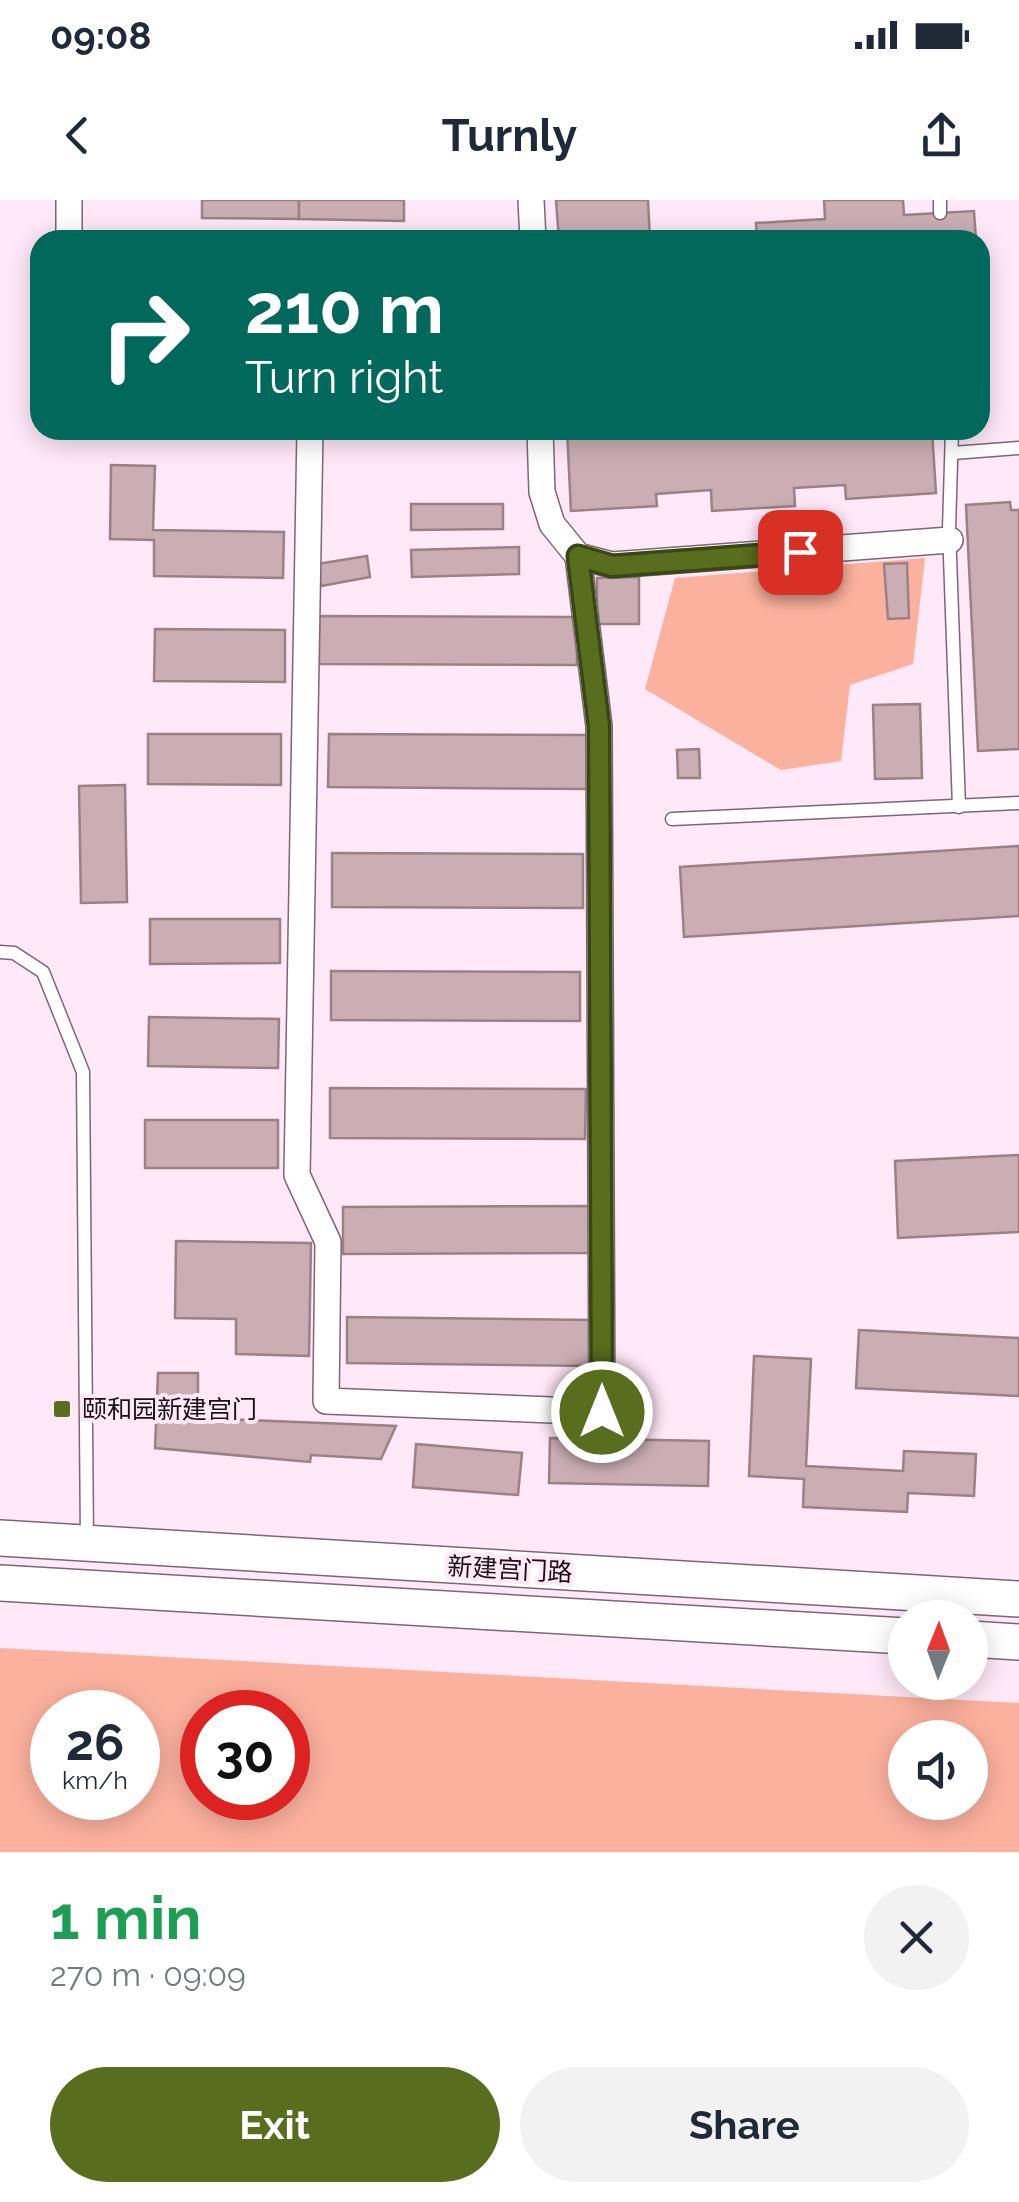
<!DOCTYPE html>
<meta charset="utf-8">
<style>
:root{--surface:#fff;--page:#f2f2f3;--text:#1f2937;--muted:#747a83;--accent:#586d1d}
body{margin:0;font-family:Raleway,"Noto Sans SC",sans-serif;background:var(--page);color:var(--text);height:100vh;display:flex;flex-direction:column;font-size:38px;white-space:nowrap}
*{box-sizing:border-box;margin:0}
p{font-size:32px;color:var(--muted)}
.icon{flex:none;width:55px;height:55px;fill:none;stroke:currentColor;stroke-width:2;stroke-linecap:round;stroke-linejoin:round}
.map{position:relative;height:1652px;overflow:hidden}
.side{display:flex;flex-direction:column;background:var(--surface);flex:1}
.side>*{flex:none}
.banner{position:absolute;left:30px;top:30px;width:960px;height:210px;border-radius:30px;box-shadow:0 5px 25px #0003;background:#00695c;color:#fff;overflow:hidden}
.needle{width:65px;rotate:1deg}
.tools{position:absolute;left:888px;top:1400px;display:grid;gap:20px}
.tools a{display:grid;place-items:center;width:100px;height:100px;border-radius:50%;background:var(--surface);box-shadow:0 5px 25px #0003;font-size:50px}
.speed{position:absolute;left:30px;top:1490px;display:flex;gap:20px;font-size:50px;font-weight:700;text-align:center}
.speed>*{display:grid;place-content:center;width:130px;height:130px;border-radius:50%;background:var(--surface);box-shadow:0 5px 25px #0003;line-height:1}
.speed small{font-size:25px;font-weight:400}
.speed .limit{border:15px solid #d22;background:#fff;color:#111}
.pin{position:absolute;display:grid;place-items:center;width:85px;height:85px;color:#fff;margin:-42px;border-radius:20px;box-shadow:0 5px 15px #0006}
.me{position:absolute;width:110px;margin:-55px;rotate:0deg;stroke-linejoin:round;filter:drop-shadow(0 0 8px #0008)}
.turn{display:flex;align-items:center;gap:35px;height:210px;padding:0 50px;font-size:45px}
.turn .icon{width:130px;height:130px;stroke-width:2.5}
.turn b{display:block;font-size:70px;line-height:85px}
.round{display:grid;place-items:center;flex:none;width:105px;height:105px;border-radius:52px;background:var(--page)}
.headline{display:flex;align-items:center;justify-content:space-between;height:170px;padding:0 50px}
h1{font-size:60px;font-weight:700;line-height:75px;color:#1e9e55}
.button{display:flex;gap:20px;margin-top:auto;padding:20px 50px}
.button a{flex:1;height:115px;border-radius:60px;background:var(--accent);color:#fff;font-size:40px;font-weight:700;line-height:115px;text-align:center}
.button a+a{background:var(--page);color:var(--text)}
.status{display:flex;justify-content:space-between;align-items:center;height:70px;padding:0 50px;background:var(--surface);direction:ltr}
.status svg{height:28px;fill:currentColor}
header{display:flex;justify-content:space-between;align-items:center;height:130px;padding:0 50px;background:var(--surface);font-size:45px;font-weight:700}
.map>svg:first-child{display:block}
.green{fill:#fcb19e;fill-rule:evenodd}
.building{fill:#caaeb3;stroke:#9b8186;stroke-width:2.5}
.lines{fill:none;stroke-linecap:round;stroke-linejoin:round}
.lane-casing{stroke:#7b6776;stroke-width:15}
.street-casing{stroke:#7b6776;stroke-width:28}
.secondary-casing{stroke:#7b6776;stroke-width:38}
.lane{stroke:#fff;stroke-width:12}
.street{stroke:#fff;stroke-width:25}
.secondary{stroke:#fff;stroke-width:35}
.route-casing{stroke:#394713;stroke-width:25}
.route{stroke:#586d1d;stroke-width:18}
.poi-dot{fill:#586d1d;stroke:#ffe8f8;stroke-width:4}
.labels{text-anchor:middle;stroke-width:8;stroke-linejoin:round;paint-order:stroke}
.poi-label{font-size:25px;fill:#181116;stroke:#ffe8f8;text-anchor:start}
.street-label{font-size:25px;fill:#181116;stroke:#ffe8f8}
</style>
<div class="status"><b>09:08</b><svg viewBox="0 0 49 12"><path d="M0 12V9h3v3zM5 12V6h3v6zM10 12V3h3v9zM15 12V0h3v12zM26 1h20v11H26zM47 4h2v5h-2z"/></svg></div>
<header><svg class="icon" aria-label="back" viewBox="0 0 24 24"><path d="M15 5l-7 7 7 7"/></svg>Turnly<svg class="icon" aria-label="share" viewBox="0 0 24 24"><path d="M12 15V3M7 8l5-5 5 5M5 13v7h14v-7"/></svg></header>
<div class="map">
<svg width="1019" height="1652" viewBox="0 0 1019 1652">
<rect width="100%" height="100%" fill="#ffe8f8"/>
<g class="green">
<polygon points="925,358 913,464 850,485 841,561 781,570 645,489 675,378"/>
<path d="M0,1448L1019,1503V1652H0ZM138,1512V1598H52V1512ZM202,1512H288V1598H202ZM905,1538H970V1602H905Z"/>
</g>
<g class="building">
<polygon points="202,0 299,0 299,19 202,18"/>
<polygon points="299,0 404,0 404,21 299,19"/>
<polygon points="556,0 648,0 650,40 559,40"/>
<polygon points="824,0 903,0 904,15 974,11 976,40 757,40 756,23 825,19"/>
<polygon points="82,230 279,230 279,234"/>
<polygon points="567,230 932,230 936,293 846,299 845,285 794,288 795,306 712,311 711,290 656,294 657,306 571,311"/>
<polygon points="111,265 155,266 153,330 284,332 283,378 154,376 154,340 110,339"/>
<polygon points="1010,302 1011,310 1019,310 1019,549 978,551 966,305"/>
<polygon points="411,304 503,304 503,329 411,330"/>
<polygon points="519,347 519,374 412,377 411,350"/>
<polygon points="367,356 370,377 321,386 317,364"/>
<polygon points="907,363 909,418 888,419 884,364"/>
<polygon points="639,377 639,424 597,424 597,378"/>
<polygon points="319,416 577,417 577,465 319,464"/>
<polygon points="155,429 285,430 285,482 154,481"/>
<polygon points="920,504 922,578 875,579 873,505"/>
<polygon points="148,534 281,534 281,585 148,584"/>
<polygon points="329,534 589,535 589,589 328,587"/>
<polygon points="699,549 700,578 678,578 677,550"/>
<polygon points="125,585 127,702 81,703 79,586"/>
<polygon points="1019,646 1019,716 684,737 680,667"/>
<polygon points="332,653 583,654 583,708 332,707"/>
<polygon points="150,719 280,719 280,763 150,764"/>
<polygon points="331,771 580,772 580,821 331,820"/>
<polygon points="149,817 279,819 278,868 148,866"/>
<polygon points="330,888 586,889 585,939 330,938"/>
<rect x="145" y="920" width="133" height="48"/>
<polygon points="1019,955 1019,1032 898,1038 895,961"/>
<polygon points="591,1006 591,1053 343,1054 343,1007"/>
<polygon points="176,1041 311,1043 309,1156 236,1154 236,1119 175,1118"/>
<polygon points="347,1117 593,1120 592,1166 347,1163"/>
<polygon points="859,1130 1019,1138 1019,1196 856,1188"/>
<polygon points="754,1156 811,1159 806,1266 903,1271 904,1251 976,1254 974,1296 908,1293 907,1312 803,1307 804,1279 749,1276"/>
<polygon points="158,1173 198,1173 198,1195 226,1219 396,1226 381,1259 311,1255 310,1262 155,1248"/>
<polygon points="550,1238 709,1241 708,1286 549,1283"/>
<polygon points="416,1244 522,1253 518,1295 413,1287"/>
</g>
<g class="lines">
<defs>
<g id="lane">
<polyline points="940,0 940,13"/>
<polyline points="952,230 949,329 959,607"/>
<polyline points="953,253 1019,248"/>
<polyline points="672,619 1019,603"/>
<polyline points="0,752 14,753 43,772 83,872 87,1343"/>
</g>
<g id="street">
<polyline points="69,0 69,40"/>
<polyline points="531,0 533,40"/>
<polyline points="310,230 297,975 328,1042 326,1201 602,1212 599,526 578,356"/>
<polyline points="540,230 542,292 552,324 578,356 612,365 950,340"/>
</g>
<g id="secondary">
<polyline points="0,1338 1019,1399"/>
<polyline points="0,1383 905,1436"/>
<polyline points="970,1439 1019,1442"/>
</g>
</defs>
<use href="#lane" class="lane-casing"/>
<use href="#street" class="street-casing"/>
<use href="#secondary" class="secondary-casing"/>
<use href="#lane" class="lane"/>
<use href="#street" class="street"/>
<use href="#secondary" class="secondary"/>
</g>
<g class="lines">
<defs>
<polyline id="route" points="602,1212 599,526 578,356 612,366 800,352"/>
</defs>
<use href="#route" class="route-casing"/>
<use href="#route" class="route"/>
</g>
<rect class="poi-dot" x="52" y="1199" width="20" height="20" rx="5"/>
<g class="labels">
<g class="poi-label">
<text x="82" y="1218">颐和园新建宫门</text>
</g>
<g class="street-label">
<text transform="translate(510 1369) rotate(3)" y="9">新建宫门路</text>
</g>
</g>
</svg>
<div class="tools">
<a><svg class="needle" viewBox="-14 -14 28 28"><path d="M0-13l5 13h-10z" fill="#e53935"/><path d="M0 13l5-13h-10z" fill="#747a83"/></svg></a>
<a><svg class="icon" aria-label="sound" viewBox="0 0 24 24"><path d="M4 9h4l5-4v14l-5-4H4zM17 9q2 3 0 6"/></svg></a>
</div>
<div class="speed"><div>26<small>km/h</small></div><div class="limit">30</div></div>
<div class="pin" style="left:800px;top:352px;background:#d93025"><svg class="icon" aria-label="arrive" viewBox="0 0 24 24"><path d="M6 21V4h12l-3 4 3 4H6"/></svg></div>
<svg class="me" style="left:602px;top:1212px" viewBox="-20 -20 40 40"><circle r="17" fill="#586d1d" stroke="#fff" stroke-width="3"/><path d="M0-11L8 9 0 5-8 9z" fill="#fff"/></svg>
<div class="banner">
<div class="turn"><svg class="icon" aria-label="right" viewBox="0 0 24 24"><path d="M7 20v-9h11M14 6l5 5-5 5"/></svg><div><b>210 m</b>Turn right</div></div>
</div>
</div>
<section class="side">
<div class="headline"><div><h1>1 min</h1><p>270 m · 09:09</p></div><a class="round"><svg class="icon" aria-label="close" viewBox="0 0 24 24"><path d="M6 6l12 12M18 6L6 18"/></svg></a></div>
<div class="button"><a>Exit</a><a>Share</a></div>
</section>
